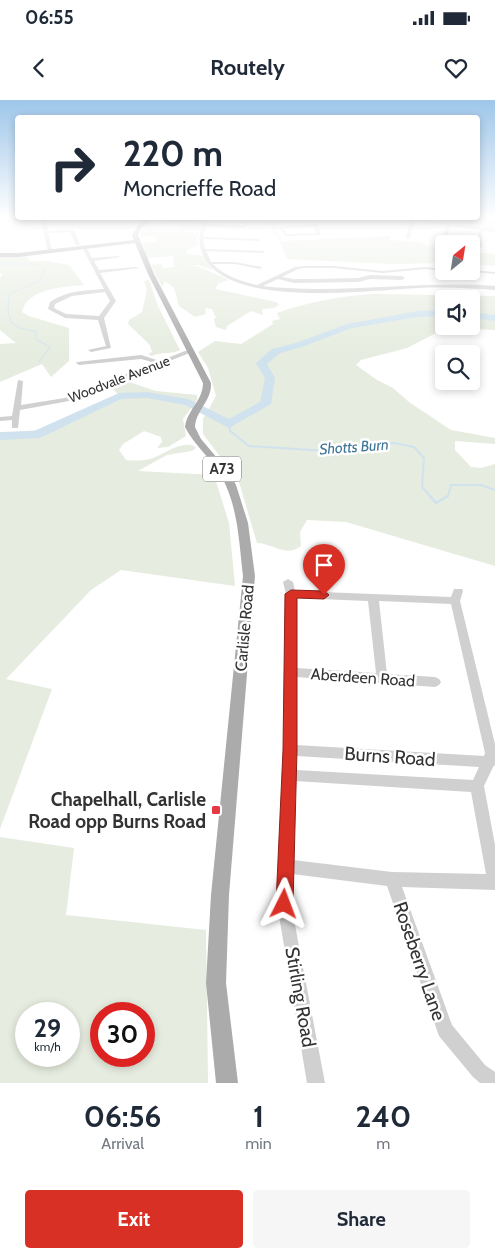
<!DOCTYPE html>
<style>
:root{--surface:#fff;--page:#f6f6f7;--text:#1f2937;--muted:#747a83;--accent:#d93025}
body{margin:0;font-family:Cabin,sans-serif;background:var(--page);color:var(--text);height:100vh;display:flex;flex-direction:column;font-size:19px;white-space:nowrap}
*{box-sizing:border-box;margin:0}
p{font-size:16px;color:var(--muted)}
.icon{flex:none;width:28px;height:28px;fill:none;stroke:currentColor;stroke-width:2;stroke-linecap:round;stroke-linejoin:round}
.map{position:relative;height:983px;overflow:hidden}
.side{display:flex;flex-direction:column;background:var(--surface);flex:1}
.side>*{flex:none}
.hud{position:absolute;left:15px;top:15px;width:465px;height:105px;border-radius:5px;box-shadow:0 2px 8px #0003;background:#fff;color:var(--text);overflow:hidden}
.needle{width:32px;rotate:30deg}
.tools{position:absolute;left:435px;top:135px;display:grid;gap:10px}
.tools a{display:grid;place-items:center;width:45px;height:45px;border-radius:5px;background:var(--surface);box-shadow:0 2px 8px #0003;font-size:25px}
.speed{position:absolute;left:15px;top:902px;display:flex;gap:10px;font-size:25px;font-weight:700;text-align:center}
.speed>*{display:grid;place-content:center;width:65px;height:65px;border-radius:50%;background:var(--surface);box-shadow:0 2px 8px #0003;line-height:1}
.speed small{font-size:12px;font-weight:400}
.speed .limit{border:8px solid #d22;background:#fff;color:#111}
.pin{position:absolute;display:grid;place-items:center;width:42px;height:42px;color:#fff;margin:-51px -21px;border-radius:50% 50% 50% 0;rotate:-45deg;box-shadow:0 0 5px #0007}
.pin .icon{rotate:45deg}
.me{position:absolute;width:55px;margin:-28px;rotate:3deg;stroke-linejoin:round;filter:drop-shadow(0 0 4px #0008)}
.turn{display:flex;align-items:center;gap:18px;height:105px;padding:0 25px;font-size:22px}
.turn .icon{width:65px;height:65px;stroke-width:2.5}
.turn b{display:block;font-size:35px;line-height:42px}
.eta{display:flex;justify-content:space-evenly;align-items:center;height:85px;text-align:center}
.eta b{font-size:30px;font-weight:700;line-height:35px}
.action{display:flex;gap:10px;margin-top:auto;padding:10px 25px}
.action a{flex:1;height:58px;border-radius:5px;background:var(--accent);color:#fff;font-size:20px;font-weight:700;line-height:58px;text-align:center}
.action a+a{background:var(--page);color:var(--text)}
.status{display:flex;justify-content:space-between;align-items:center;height:35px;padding:0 25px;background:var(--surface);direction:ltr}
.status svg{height:14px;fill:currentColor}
header{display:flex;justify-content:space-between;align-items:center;height:65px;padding:0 25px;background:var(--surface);font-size:22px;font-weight:700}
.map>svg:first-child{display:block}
.green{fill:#e6ecdf;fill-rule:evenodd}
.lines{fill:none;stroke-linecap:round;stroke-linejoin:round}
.stream-far2{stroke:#cfe2ee;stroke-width:1}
.stream-far1{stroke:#cfe2ee;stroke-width:2}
.stream{stroke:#cfe2ee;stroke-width:2.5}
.river{fill:#cfe2ee;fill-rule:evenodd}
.minor{fill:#d0d0d0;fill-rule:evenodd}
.major{fill:#ababab;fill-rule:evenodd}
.route{fill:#d93025;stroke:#8d1f18}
.poi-dot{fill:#e63946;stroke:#fff;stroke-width:2}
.labels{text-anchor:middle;stroke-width:5;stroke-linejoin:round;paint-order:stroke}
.far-street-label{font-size:14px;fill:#333;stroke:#fff}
.far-water-label{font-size:15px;font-style:italic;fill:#3f7597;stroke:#fff}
.shield{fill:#fff;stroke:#707070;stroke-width:1}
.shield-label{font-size:15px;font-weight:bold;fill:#333}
.street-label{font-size:16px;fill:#333;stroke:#fff}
.near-street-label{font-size:19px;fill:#333;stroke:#fff}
.near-poi-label{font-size:19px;font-weight:bold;fill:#333;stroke:#fff;text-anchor:end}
</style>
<div class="status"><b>06:55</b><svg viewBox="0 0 49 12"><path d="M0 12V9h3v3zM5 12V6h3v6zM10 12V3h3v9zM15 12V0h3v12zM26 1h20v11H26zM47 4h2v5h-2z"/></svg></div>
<header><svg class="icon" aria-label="back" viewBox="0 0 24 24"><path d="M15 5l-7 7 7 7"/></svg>Routely<svg class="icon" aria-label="heart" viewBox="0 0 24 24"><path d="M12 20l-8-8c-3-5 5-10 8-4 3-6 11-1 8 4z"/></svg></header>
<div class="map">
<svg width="495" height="983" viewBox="0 0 495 983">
<rect width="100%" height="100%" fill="#fff"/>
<g class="green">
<polygon points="264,118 271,118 282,141 391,136 390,140 421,142 427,146 444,147 444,163 392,164 287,159 277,136 273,136 275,133 271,132 272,126 269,119"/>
<polygon points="373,118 458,118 495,123 495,130 420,119"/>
<polygon points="181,121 199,123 201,126 197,138 198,145 185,151 188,154 203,156 213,170 198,165 189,166 200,167 229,180 219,183 215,189 276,202 279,205 274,208 262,209 263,215 251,211 227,226 226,230 216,227 214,219 216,218 212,209 205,208 206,214 195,217 179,206 174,188 165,181 162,187 151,165 161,164 163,168 174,167 173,156 147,158 142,143 156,142 155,136 140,136 142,129 182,129"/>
<polygon points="471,152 495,154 495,166 471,164"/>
<path d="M27,156L29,161H48L69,165L84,185C65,186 26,189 22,212L29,216L69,228V261L51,277L42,264L0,282V244L16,243L0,230V178L3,174L0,173V157Z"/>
<path d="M149,180L158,206L180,250C171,255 161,251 152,256L148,254L152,252L150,245L128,224L129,220L142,212L147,190L144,181Z"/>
<path d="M374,194L495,196V230L456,228L438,232L407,248L361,260L356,265L377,280L393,288L409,302L451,330L495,338V344L455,341V350L471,367L481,368L495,364V466L346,422L307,420L300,432L301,446C286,458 272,443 257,443L239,382L203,334V319L216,296L208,268L198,252L215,241L241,244L273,224L272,221L280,219L277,213C308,202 340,196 374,194ZM444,199H471V226H444Z"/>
<path d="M123,280L156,291L197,295V300L183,319L186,336L168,347L157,348L162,342L161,337L144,331L123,344L119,350L126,360C135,361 144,361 153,358C166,353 181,341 194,346L196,348L192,351L167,355L138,371L214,375L229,423L235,486L121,470L91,490L6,579L52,589L0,729V333L39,330L118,294L109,286Z"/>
<path d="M0,737L74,748L66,815L206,830L208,983H0ZM26,914H69V956H26ZM101,914H144V956H101Z"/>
</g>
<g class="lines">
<polyline class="stream-far2" points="0,164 38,164 44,169 41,180 9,194 8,211 11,222 20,228 37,232 35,239 50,247 39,262"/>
<g class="stream-far1">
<polyline points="229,324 230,331 249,346 327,351 395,343 414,347 424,358 422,387 431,397"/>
<polyline points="446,397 448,396 451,385 481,385 495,390"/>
</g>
<polyline class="stream" points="430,396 436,403 448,396"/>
<g class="river">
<polygon points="444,210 444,216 418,217 352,228 302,247 280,253 267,264 275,278 271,304 229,328 185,305 147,298 121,299 40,338 0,340 0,332 34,331 119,293 147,292 188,299 229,319 260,302 265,278 256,263 272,249 296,243 347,224 418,211"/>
<polygon points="471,212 495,215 495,221 471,218"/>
</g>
<g class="minor">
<polygon points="45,118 48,131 74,130 80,145 76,145 70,132 48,133 52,151 48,152 41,119 0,122 0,120"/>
<polygon points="405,118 412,118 484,128 495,130 495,132 485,131 482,133 482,147 480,148 478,147 478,133 480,130 450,126 447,141 445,142 443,141 446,125 415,120 410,138 408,139 406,138 410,120"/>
<polygon points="477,118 495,121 495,123 476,120"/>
<path d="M201,119L205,124L243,126L246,122H248L244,128L206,126L203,137L258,139L260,141L203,139L205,149L265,151L263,153L206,151L211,162H235L262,167L260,169L235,164H213C225,177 242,181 257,185L295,167L305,166H333L383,171L425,167L444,169L445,171L425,169L383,173L333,168H305L298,169L282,177L294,179H316L358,178L370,175L402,176L405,178L402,180L370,179L358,182L294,183L278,179L263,186C340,195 418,180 495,186V190C470,188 444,187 419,188C369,190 231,209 204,157C198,145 198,137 202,125L199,120Z"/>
<path d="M316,124L318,125L321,135L286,136L278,127ZM314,126L316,133L287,134L283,128Z"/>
<path d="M82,147H86L92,158L118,156L120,157L94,161L99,170L137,167L139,168L100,173L116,201L104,218L111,248L91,252L88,250L106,246L98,220L65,218L48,209L50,202C66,191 85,190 104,189ZM105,192L110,201L99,216L66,214L54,208L55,204L72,196Z"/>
<polygon points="471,170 495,172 495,174 463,171 471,171"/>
<polygon points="190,249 192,250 192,252 69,301 20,310 18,328 12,328 12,320 0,321 0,317 12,316 18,280 23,281 21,305 65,298 155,263 141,259 79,265 76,263 77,262 141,255 160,261"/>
<path d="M288,479L293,482L295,491L451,497L454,489H462L463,491L460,501L495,644V665L493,667L484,686L495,745V790L402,787L452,925L485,965L495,972V983H480L473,977L439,936L387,786L292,774L291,804L325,983H307L277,804L284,650L286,494L283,482ZM296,498L368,501L376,573L296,568ZM379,501L451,504L485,653L484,656L296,645V577L435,587L439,585L441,582L439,579L435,577L387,574ZM296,656L479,667L473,680L296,670ZM295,681L471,692L486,774L392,772L293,760Z"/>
</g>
<path class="major" d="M147,118H224L192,122L152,121L142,127L138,135L154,174L211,283C212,301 196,310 195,327L201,339L229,372L236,385L248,423L255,476L229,795L226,883L238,983H216L206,883L211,795L243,476C239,442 238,404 220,374C210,357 194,345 185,327C187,310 203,301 203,283L148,174L135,143L18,157H0V153H18L134,140L132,135L138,125Z"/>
</g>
<linearGradient id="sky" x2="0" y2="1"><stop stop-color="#9ec6ea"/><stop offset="0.46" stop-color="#fff"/><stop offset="1" stop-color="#fff" stop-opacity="0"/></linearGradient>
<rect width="495" height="255" fill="url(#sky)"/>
<polygon class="route" points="291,490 324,491 329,495 324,499 297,498 297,650 293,804 290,810 284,813 278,810 276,804 283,650 285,494"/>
<rect class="poi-dot" x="211" y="705" width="10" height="10" rx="2.5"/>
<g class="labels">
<g class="far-street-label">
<text transform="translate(119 279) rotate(-21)" y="5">Woodvale Avenue</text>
</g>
<g class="far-water-label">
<text transform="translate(354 347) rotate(-4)" y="5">Shotts Burn</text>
</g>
<rect class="shield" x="203" y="356.5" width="38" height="25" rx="4"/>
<g class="shield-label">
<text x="222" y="374">A73</text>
</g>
<g class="street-label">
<text transform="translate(244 528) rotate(-85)" y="6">Carlisle Road</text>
<text transform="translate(363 577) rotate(4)" y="6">Aberdeen Road</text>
</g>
<g class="near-street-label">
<text transform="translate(390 656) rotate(4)" y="7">Burns Road</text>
<text transform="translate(420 861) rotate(71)" y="7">Roseberry Lane</text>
<text transform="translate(301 897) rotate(80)" y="7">Stirling Road</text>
</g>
<g class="near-poi-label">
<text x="206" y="706">Chapelhall, Carlisle<tspan x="206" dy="22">Road opp Burns Road</tspan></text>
</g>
</g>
</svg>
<div class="tools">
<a><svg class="needle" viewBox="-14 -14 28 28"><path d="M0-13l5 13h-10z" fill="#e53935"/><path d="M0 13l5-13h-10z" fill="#747a83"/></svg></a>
<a><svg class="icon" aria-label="sound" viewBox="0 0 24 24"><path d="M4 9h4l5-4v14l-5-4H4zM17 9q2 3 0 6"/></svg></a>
<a><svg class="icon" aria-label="search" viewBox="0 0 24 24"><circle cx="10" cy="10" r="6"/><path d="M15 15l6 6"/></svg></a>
</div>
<div class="speed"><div>29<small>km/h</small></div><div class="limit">30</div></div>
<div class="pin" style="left:324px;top:495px;background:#d93025"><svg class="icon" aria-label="arrive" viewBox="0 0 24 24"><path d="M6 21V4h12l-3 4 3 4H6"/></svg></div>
<svg class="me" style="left:284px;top:804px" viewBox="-20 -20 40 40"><path d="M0-17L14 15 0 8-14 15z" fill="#d93025" stroke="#fff" stroke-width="4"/></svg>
<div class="hud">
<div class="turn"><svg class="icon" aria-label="right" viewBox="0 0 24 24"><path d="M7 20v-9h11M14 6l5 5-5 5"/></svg><div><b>220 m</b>Moncrieffe Road</div></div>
</div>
</div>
<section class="side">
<div class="eta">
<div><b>06:56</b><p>Arrival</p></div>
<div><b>1</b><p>min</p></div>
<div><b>240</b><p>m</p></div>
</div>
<div class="action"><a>Exit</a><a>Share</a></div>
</section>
